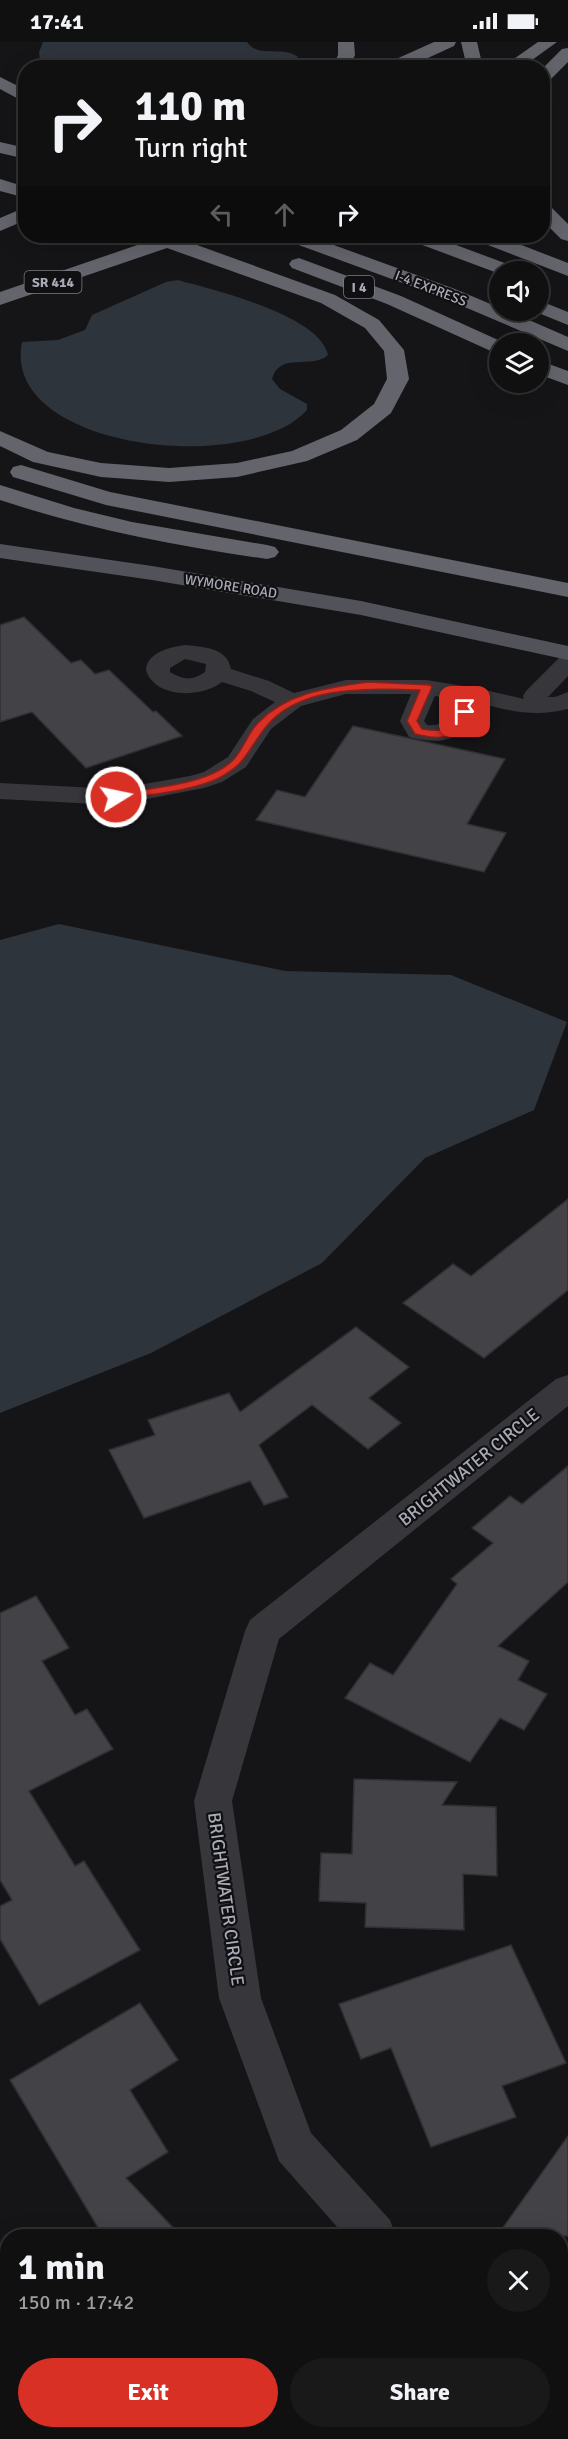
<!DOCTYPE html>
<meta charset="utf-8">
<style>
:root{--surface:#101011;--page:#19191a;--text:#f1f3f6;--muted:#9c9d9f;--line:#303031;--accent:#d93025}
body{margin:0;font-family:Signika,sans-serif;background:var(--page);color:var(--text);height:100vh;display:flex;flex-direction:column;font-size:22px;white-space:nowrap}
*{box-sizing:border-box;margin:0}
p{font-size:20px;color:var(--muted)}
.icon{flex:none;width:33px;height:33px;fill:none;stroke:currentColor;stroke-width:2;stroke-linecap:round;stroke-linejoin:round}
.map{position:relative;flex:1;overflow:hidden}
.side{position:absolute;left:0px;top:2187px;width:568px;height:210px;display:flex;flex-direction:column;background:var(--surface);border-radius:24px 24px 0 0;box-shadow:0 6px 24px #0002,0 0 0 2px var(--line)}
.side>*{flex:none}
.guide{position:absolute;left:18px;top:18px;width:532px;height:183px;border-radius:24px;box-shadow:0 6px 24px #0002,0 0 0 2px var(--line);background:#101011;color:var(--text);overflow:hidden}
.controls{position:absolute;left:489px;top:219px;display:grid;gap:12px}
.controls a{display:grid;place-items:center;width:60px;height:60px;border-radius:50%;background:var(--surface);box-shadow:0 6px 24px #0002,0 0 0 2px var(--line);font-size:30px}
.pin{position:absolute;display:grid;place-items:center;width:51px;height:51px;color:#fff;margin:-26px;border-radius:12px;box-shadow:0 3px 9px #0006}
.me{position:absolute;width:66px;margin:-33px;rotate:80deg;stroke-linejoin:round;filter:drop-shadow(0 0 4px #0008)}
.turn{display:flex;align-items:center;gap:21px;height:126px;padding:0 18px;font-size:27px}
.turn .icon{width:78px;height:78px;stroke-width:2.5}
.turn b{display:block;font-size:42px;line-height:51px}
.lanes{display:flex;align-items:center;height:57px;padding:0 18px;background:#0003;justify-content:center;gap:30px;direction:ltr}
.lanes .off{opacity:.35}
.round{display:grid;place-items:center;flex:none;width:63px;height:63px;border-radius:32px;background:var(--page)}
.overview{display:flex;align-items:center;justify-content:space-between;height:102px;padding:0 18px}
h1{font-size:36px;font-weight:700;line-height:45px}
.primary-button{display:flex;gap:12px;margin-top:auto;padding:12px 18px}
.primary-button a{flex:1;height:69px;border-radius:36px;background:var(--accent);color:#fff;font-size:24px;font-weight:700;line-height:69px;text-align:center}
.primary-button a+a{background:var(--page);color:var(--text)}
.status{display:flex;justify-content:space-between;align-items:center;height:42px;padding:0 30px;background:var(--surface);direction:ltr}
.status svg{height:16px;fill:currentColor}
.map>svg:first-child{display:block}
.water{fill:#2e343c}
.building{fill:#424247;stroke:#302f33;stroke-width:1.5}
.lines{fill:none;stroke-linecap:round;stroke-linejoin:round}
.minor{fill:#36363b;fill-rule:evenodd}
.major{fill:#52535a;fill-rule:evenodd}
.highway{fill:#63646c;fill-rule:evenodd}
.route{fill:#d93025;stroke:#8d1f18;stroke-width:1.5}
.labels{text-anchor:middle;stroke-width:4.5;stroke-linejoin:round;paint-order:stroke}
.shield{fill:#101012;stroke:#7a7c85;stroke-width:1.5}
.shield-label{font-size:14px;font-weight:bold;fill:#a8aab6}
.far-street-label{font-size:14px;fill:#a8aab6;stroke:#101012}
.near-street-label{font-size:18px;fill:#a8aab6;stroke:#101012}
</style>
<div class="status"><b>17:41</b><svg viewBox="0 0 49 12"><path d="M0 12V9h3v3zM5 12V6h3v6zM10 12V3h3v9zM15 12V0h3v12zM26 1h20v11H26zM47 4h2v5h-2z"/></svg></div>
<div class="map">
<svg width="568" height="2397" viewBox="0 0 568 2397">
<rect width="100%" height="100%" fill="#151517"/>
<g class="water">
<path d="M43,0H247C259,17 282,3 298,15V18L291,26H99C79,16 59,28 40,20L39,10Z"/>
<path d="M178,238C214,248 320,273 328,313C311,328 280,309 272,337L280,347L307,362V368C247,435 0,407 22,300L58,298L85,288L92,273L166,240Z"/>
<polygon points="59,882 285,929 451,933 567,980 534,1068 425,1116 322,1221 151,1311 0,1371 0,898"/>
</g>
<g class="building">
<polygon points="24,575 71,621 81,618 95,632 109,628 153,670 156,669 182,694 86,726 32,670 0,680 0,583"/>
<polygon points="353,684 505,717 467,782 506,791 484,830 256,778 277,748 305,755"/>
<polygon points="568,1157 568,1248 484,1316 403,1261 453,1222 471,1234"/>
<polygon points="356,1285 409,1325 369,1356 401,1381 368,1407 312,1363 259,1403 288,1455 264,1463 250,1439 144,1476 109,1408 155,1393 148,1378 229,1351 240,1370"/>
<polygon points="568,1424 568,1540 498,1604 529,1619 518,1638 547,1652 524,1688 500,1676 470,1720 345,1656 370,1621 393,1633 457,1542 451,1537 493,1501 472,1486 510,1454 522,1462"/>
<polygon points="36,1554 69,1606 42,1619 75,1673 87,1667 113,1707 29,1749 75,1824 84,1819 140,1908 39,1963 0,1897 0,1864 12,1858 0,1838 0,1571"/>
<polygon points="354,1737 457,1740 442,1763 496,1765 497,1834 463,1832 464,1888 365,1885 366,1861 319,1859 321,1811 352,1812"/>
<polygon points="511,1903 566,2021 502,2044 516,2075 431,2105 391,2006 361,2017 339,1962"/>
<polygon points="140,1961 178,2018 130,2048 168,2110 126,2136 181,2194 103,2194 10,2038"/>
<polygon points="568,2094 568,2194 497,2194"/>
</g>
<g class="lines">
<g class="minor">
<path d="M185,603C203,605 227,605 231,627L269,639L294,651L346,638H426L476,646L524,657L523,654L526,649L560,615L568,613V634L548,655H555L568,650V667C537,675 513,670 483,662C463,696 449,705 409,695L400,679L411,652H346L301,664L271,687L246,725L222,740L204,746L116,763L0,757V741L116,747L190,734L204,730L228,715L253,677L275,660L251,649L222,640C202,656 155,657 146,628C147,610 171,605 185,603ZM185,617L206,622L205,630C193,639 183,638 170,630V626ZM435,654L461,658C452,673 446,685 427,683L424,679Z"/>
<polygon points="568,1333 568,1364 279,1597 232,1759 261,1956 311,2091 390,2178 396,2194 345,2194 279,2119 219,1956 194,1759 245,1589 250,1578 556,1337"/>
<polygon points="561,2352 568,2354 568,2397 550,2397 544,2390 561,2390"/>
</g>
<polygon class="major" points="0,502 152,524 361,559 568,604 568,618 361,573 152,538 0,516"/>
<g class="highway">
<polygon points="338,0 354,0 355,13 349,26 332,26 338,13"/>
<polygon points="434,0 456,0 454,4 406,26 383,26 385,22"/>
<polygon points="461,0 477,0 481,17 479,26 462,26 465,17"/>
<polygon points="538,0 557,0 521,26 501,26"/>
<polygon points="568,6 568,20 549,39 543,40 543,26 562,7"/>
<polygon points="0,35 26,48 26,61 0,47"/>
<polygon points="0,100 26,106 26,117 0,111"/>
<polygon points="0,137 26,145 26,156 0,149"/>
<polygon points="543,162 550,164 568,182 568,199 561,197 543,179"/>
<polygon points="26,165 26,178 0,189 0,176"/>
<polygon points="143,194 189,194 186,199 335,253 379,278 404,308 409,337 391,371 357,398 307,419 237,435 169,440 101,435 33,420 0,404 0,389 48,410 101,421 169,426 237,421 292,409 341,388 374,362 387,337 384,309 365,286 321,261 167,206 0,263 0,250 149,199"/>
<polygon points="282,194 309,194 455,247 500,266 500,268 506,268 568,295 568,309 441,255 285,198"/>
<polygon points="406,194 432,194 518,226 521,230 500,230 500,232 409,198"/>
<polygon points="472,194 498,194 568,221 568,234 475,198"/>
<polygon points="299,216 401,254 507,302 500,302 500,312 493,310 387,262 292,226 289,222 292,218"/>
<polygon points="538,258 568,270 568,283 531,268 538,268"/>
<polygon points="538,318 568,329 568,343 538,332"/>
<polygon points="21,423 110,450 568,541 568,555 106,463 13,435 10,430 13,425"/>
<path d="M0,443L74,466L132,480L267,503L275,505L279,510L275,515L267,517C176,504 87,487 0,458Z"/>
</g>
</g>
<path class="route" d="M368,640L430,643L432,645L417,679L422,687C446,691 448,688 461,668L465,667L470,670C453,697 446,699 415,692L407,679L420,648C370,647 299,642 265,686C246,710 248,720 219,736C194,749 145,753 116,758L110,755L116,752C149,746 209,743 233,718C244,707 248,690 259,680C288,650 329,646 368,640Z"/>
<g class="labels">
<g class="shield">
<rect x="24.5" y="229" width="57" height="22" rx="4.5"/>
<rect x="344" y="234" width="30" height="22" rx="4.5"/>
</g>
<g class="shield-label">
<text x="53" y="245">SR 414</text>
<text x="359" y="250">I 4</text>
</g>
<g class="far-street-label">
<text transform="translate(431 246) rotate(21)" y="5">I-4 EXPRESS</text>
<text transform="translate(231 544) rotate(9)" y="5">WYMORE ROAD</text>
</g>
<g class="near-street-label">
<text transform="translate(469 1425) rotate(-39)" y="6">BRIGHTWATER CIRCLE</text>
<text transform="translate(226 1857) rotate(82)" y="6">BRIGHTWATER CIRCLE</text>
</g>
</g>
</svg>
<div class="controls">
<a><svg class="icon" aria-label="sound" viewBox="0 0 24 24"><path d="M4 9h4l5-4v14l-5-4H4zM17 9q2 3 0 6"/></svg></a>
<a><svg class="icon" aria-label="layers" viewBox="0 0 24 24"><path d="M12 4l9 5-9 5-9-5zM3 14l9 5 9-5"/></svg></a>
</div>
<div class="pin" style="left:465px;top:670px;background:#d93025"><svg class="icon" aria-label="arrive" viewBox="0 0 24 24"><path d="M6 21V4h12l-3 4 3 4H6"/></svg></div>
<svg class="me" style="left:116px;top:755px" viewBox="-20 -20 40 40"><circle r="17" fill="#d93025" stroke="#fff" stroke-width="3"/><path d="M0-11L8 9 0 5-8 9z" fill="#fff"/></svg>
<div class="guide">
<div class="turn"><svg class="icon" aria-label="right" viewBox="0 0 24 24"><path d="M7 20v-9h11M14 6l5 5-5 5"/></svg><div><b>110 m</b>Turn right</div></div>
<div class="lanes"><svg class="icon off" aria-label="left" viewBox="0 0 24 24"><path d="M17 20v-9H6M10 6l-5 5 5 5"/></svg><svg class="icon off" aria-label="ahead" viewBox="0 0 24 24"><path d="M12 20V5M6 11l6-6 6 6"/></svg><svg class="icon" aria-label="right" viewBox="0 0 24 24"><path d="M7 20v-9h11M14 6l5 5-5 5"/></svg></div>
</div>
<section class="side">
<div class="overview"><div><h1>1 min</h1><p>150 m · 17:42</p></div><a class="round"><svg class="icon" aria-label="close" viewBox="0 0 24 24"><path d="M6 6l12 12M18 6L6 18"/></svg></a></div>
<div class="primary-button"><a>Exit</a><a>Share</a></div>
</section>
</div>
